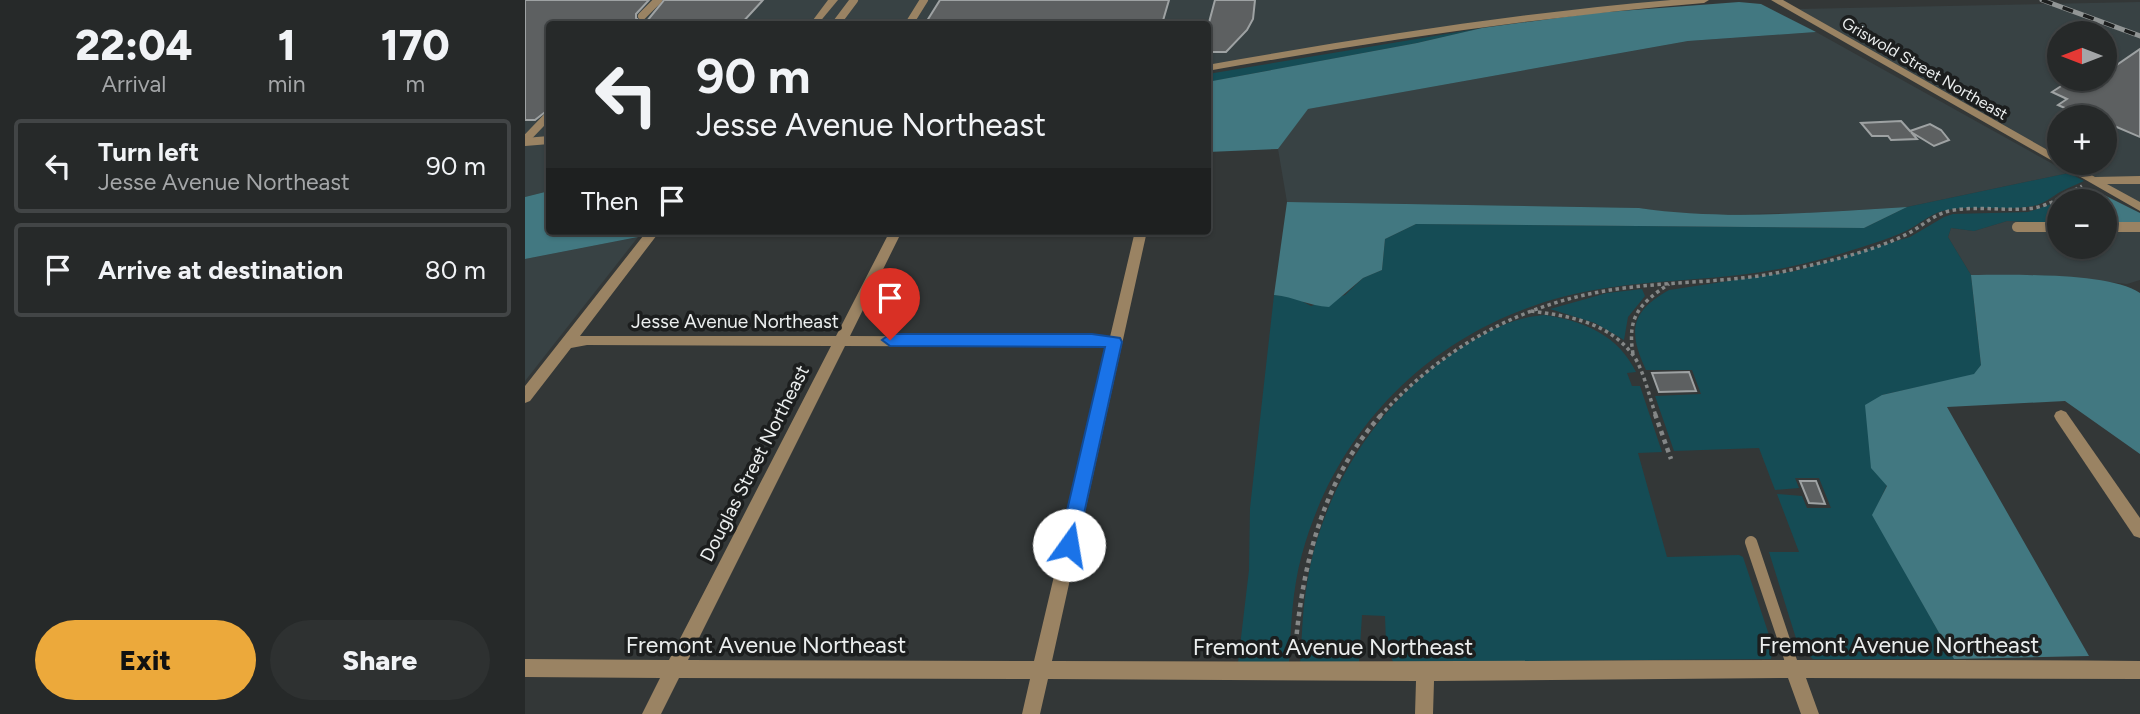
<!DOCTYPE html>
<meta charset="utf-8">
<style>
:root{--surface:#262929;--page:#2e3131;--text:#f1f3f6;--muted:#a4a6a8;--line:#424546;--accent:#eca93b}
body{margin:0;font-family:Figtree,sans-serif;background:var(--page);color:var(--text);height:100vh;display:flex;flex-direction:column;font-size:26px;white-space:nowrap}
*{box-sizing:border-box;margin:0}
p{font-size:23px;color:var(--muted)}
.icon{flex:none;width:38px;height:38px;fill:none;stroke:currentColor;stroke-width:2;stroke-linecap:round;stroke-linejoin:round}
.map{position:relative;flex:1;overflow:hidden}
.sheet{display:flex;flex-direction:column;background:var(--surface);width:525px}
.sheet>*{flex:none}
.top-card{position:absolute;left:21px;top:21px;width:665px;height:214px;border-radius:7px;box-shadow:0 2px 5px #0004,0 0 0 2px var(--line);background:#262929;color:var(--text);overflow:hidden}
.needle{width:46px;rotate:270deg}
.controls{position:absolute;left:1522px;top:21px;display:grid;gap:14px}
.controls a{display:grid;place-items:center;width:70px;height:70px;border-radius:50%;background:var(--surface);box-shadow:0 2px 5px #0004,0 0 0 2px var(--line);font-size:35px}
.pin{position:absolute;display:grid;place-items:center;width:60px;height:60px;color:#fff;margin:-72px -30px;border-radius:50% 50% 50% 0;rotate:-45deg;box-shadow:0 0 7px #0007}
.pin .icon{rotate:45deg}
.me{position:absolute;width:77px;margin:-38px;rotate:13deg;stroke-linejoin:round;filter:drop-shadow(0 0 5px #0008)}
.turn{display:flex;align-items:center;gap:24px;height:147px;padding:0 35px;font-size:32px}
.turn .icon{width:91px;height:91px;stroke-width:2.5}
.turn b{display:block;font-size:49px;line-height:60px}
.then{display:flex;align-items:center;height:66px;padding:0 35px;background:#0003;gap:14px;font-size:26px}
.eta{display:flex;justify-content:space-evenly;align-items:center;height:119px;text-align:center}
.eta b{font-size:42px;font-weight:800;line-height:49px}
.primary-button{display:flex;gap:14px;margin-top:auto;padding:14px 35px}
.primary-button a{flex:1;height:80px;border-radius:42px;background:var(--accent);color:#111;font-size:28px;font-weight:800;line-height:80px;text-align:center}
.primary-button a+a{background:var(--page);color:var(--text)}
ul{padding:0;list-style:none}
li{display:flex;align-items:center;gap:21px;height:94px;margin:0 14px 10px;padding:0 21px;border:4px solid var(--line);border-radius:7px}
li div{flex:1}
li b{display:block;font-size:26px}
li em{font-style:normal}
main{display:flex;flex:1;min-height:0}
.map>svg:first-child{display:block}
.built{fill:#384244;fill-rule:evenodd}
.green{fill:#154c55}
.forest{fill:#427881}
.building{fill:#5d6061;stroke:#9ea2a3;stroke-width:2}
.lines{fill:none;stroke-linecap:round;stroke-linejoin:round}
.path-far1{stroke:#848787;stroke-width:3.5;stroke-dasharray:3.5 3.5;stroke-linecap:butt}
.path{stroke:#848787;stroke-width:4.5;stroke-dasharray:4.5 4.5;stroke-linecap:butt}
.lane-far2{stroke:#9a8363;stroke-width:8}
.lane-far1{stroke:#9a8363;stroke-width:10}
.lane{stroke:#9a8363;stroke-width:12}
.street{fill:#9a8363;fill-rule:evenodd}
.rail-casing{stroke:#919595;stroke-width:5}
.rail{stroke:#1c1e1e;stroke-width:3.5;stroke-dasharray:11;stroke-linecap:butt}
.route{fill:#1a73e8;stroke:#114b97;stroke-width:2}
.labels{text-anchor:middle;stroke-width:7;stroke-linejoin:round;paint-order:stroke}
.far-street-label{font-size:16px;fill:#ebeeee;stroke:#1c1e1e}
.street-label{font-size:19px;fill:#ebeeee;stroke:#1c1e1e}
.near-street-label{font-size:23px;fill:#ebeeee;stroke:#1c1e1e}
</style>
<main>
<section class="sheet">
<div class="eta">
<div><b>22:04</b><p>Arrival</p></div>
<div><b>1</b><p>min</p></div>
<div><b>170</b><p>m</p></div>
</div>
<ul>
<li><svg class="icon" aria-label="left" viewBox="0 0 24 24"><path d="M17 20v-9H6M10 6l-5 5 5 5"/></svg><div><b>Turn left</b><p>Jesse Avenue Northeast</p></div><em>90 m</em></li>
<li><svg class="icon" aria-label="arrive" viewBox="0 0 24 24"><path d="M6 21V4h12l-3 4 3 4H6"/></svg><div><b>Arrive at destination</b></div><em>80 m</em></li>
</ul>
<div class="primary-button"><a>Exit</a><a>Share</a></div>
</section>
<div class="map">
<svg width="1615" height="714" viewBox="0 0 1615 714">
<rect width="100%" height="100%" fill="#333737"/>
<g class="built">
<polygon points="0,0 1179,0 1087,7 683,68 682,24 24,24 24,191 0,197"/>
<path d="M1615,2V207L1538,163H1580V117H1535V161L1274,9ZM1535,33H1580V79H1535Z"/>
<polygon points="1291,32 1544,173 1382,207 1284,213 1160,215 1114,208 762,202 753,149 782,109 1163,41"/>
<polygon points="1482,221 1535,223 1535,247 1580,247 1580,223 1615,222 1615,280 1602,284 1519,275 1446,275 1423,237 1426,228 1449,231"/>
<polygon points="113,237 0,381 0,259"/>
</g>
<g class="green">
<polygon points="957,28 892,43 683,82 683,74"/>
<path d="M1544,173L1559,181C1551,185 1542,188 1535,192C1527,197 1521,202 1512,205C1481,213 1448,203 1417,211C1404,215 1393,225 1381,231C1349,245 1293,261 1259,268C1200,280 1140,279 1081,288C933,310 817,409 777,554C767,590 766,627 764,664L713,663L724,570L725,508L749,295L769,297L786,306L820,295L838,278L857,270L860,239L891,224L1339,228L1382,207Z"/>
<path d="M1535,201V223L1482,221L1449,231L1426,228L1423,237L1446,275L1456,365L1449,375L1357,395L1362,485L1348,515L1429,659H1288L1274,648L1244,552H1274L1252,494L1277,496L1282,508H1306L1294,478H1270L1274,488L1250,490L1234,448L1149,451L1130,396L1176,394L1167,370H1121C1103,331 1105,312 1144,290L1270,271L1385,237L1419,217L1428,214L1503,212Z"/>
<polygon points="1117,289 1120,296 1103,317 1099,340 1070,323 1025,309 1082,293"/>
<path d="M1020,315C1059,321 1093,335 1111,372L1102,373L1107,386H1115L1137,452L1113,453L1142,557L1214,555L1218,557L1248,647L1246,659L868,662L861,643L860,616L837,615L834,663L775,664C777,640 777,615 781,590C794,497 847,410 924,356C952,336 986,317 1020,315Z"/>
</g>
<g class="forest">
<polygon points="1214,2 1236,4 1291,32 1163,41 783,109 753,149 683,152 682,82 892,43 957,28 1069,13"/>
<polygon points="1569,190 1615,213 1615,222 1580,223 1580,201 1554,201 1550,196"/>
<polygon points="24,191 24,231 117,231 113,237 0,259 0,197"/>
<path d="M762,202L1114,208C1202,221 1293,212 1382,207L1339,228L891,224L860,239L857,270L838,278L804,307C784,306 770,297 749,295Z"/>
<path d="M1446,275C1487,275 1583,272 1615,293V454L1540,401L1422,407L1564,656L1429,659L1347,515L1362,486L1346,468L1340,405L1357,395L1449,374L1456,365Z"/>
</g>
<g class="building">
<polygon points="0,0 124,0 111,14 111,18 116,22 122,21 139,0 238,0 216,24 24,24 24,109 10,120 0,120"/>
<polygon points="415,0 644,0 637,24 400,24"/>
<polygon points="690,0 730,0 728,19 722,30 701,52 682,52 682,30"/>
<polygon points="1615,49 1615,137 1580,122 1580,117 1563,114 1560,117 1533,105 1542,99 1527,92 1547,79 1568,81 1580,79 1580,73"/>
<polygon points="1376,121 1385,131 1405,124 1416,130 1424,140 1409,146 1386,132 1392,139 1366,140 1363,136 1347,136 1336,123"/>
<polygon points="1164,372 1171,391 1134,392 1127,373"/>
<polygon points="1275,481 1291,481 1300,504 1284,503"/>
</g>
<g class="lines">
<g class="path-far1">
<path d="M1006,311C1044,316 1083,322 1108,355C1118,368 1125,399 1131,416"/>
<path d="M1108,354C1102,317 1114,304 1144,284"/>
<path d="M855,416C924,341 1007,298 1108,287C1159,281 1211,282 1261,271C1300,262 1342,253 1378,236C1394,229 1407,215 1424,211C1452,205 1481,212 1509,208C1526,205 1542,194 1557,186"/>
</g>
<g class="path">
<polyline points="1130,414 1146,459"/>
<path d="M770,652C777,567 797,479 857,414"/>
</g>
<g class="lane-far2">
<polyline points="117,16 133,0"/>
<polyline points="311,24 329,0"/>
<polyline points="384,24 399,0"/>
<polyline points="0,140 24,115"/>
<polyline points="0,142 24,140"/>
</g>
<g class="lane-far1">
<polyline points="1492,227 1535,227"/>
<polyline points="1580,227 1615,227"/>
</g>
<polyline class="lane" points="1226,542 1269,670"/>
<g class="street">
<polygon points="303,0 313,0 293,24 285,24"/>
<path d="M1146,0H1184L1179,3C1012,17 847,42 682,71V65C836,38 991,13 1146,0Z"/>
<polygon points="1246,0 1258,0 1535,157 1535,163 1545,163 1570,177 1615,176 1615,184 1582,184 1615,202 1615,211"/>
<path d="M122,231H135L55,336H311L365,231H377L325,336L585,337L610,231H622L527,661C890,663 1252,658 1615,661V679L1281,678L1294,714H1276L1263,678L909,681L908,714H890L891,681L523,679L515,714H497L505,679L154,678L136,714H117L135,678L0,677V659L144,660L306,346L62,345L46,348L5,401L0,403V386ZM320,346L583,347L509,661L163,660Z"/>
<polygon points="1536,410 1541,412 1615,518 1615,538 1609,536 1531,420 1529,416 1531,412"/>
</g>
<defs>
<polyline id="rail" points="1517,0 1615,36"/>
</defs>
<use href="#rail" class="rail-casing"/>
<use href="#rail" class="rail"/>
</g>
<polygon class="route" points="365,334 567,334 595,338 597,342 551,550 544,553 537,550 534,545 580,347 365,346 357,340"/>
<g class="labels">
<g class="far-street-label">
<text transform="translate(1400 68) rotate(30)" y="6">Griswold Street Northeast</text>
</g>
<g class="street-label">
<text x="210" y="328">Jesse Avenue Northeast</text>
<text transform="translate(229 463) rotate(-63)" y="7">Douglas Street Northeast</text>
</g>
<g class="near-street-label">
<text x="241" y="653">Fremont Avenue Northeast</text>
<text x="1374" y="653">Fremont Avenue Northeast</text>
<text x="808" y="655">Fremont Avenue Northeast</text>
</g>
</g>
</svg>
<div class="controls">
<a><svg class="needle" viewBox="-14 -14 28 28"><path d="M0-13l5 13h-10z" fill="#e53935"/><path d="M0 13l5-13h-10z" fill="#a4a6a8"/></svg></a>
<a>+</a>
<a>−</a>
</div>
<div class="pin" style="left:365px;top:340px;background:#d93025"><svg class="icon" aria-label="arrive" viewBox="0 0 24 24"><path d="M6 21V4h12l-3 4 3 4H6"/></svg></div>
<svg class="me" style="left:544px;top:545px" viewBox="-20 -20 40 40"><circle r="19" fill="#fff"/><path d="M0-13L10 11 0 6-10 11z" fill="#1a73e8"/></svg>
<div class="top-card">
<div class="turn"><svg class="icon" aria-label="left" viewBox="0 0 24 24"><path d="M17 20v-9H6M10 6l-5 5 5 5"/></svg><div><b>90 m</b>Jesse Avenue Northeast</div></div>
<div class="then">Then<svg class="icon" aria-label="arrive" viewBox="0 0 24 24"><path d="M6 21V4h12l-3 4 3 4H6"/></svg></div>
</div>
</div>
</main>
